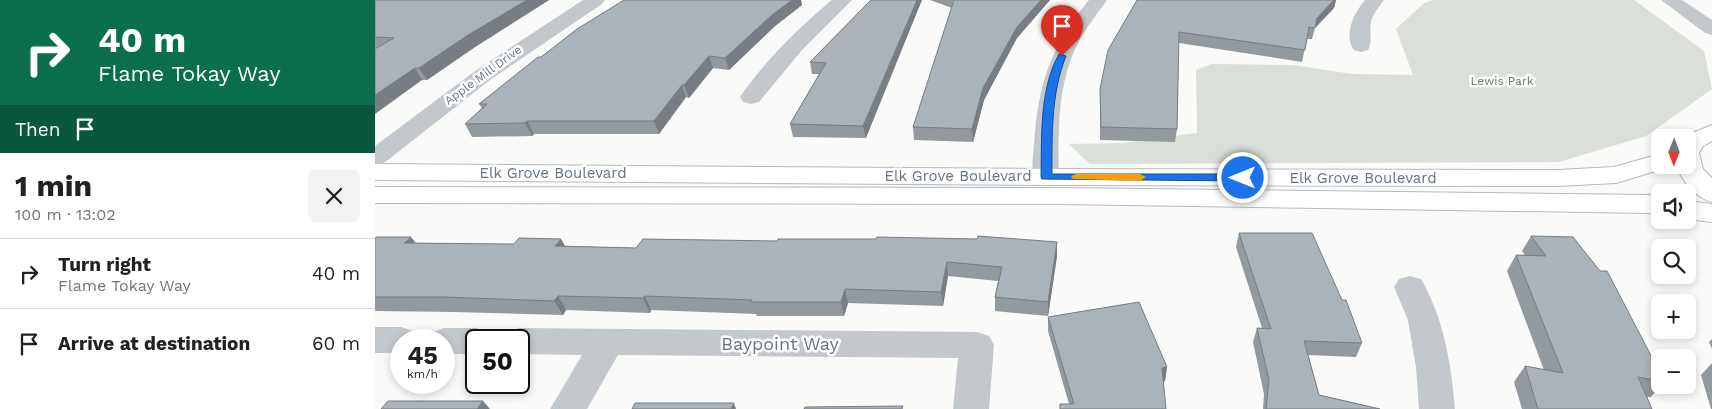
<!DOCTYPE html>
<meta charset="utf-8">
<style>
:root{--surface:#fff;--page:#f2f2f2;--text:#202124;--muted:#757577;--line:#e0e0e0}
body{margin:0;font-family:"Work Sans",sans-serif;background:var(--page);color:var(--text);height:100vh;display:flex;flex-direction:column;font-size:19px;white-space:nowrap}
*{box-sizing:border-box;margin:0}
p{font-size:16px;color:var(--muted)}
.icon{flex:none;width:28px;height:28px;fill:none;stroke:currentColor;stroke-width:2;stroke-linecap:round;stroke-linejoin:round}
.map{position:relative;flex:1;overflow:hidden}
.panel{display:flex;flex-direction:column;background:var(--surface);width:375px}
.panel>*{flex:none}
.guide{background:#0b6e4f;color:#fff;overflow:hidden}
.needle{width:32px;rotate:181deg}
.tools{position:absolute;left:1276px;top:129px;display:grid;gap:10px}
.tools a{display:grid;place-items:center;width:45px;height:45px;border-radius:8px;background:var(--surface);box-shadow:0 2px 8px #0003;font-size:25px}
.speed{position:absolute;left:15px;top:329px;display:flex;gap:10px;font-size:25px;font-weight:700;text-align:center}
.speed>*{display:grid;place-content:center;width:65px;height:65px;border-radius:50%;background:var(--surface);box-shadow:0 2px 8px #0003;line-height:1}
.speed small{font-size:12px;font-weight:400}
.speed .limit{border:2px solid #111;border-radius:8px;background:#fff;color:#111}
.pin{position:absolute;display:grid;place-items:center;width:42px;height:42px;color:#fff;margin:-51px -21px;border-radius:50% 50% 50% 0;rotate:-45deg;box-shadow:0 0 5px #0007}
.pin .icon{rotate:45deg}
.me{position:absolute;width:55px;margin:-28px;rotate:270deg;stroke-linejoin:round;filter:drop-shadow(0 0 4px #0008)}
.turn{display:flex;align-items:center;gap:18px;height:105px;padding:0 15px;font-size:22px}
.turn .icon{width:65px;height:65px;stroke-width:2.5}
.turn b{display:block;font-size:35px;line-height:42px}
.then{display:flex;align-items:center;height:48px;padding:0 15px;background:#0003;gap:10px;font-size:19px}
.round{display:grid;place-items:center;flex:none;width:52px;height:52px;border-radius:8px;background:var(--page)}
.headline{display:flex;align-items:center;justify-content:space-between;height:85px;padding:0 15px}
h1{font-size:30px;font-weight:700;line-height:38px}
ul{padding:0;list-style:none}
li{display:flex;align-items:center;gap:15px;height:70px;padding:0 15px;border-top:1px solid var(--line)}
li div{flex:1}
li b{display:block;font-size:19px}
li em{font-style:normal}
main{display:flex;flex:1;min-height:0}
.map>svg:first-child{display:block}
.green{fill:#dadfd7}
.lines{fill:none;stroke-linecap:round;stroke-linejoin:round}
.major-casing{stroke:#b5babe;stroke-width:2}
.minor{fill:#c3c8cc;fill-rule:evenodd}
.major{fill:#fff;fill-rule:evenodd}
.wall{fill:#929a9f}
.shaded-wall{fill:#777d82}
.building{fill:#aab3b9;stroke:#777d82}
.route{fill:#1a73e8;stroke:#114b97}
.slow{fill:#f59e0b}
.labels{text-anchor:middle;stroke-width:5;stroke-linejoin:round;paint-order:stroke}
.far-street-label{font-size:12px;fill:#657683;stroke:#fff}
.far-park-label{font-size:12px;fill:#687a64;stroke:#fff}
.street-label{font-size:15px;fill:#657683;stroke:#fff}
.near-street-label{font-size:18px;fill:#657683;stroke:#fff}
</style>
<main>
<section class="panel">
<div class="guide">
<div class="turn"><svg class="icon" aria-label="right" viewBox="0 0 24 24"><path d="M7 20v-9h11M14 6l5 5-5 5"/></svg><div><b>40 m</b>Flame Tokay Way</div></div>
<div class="then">Then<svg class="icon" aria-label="arrive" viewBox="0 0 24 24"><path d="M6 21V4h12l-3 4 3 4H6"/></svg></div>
</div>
<div class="headline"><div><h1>1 min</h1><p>100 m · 13:02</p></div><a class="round"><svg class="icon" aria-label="close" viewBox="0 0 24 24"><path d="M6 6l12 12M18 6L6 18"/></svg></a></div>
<ul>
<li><svg class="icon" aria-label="right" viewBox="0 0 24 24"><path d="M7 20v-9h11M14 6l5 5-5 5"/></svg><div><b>Turn right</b><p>Flame Tokay Way</p></div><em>40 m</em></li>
<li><svg class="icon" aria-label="arrive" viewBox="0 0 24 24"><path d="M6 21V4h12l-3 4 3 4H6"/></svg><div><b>Arrive at destination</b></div><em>60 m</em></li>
</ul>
</section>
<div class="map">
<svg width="1337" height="409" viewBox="0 0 1337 409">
<rect width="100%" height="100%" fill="#fafaf8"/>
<polygon class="green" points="1058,0 1259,0 1329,51 1337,89 1271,136 1184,162 715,164 694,144 748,143 822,133 821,70 837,64 918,65 977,74 1038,75 1021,29 1049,3"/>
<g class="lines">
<defs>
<g id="major">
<path d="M1337,125V141L1328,146L1324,153L1328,169L1337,178V202C1323,199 1305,180 1302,165H1312V138H1309L1310,136Z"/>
<polygon points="1285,154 1285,165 1296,165 1294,167 1241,183 1182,186 671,185 0,180 0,164 671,169 1182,170 1239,167"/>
<polygon points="0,187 683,188 1273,195 1285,197 1285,215 1273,213 683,204 0,203"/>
<polygon points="1312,201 1337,204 1337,222 1312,219"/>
</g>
</defs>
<use href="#major" class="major-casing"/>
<g class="minor">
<polygon points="208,0 230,0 227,4 115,80 9,163 0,166 0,146 100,71"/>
<path d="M457,0H477L427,50L384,102L376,104L368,102L365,97C390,61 423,28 457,0Z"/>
<path d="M714,0H732C722,14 712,26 704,41C682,83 683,131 684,177L680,183L671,185L662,183C655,173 658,157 659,145C663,84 675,48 714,0Z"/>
<path d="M990,0H1009C1004,7 998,13 996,22C994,31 998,43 993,50L986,52L979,50C968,35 979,13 990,0Z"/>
<polygon points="1286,0 1307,0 1337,20 1337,35 1330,33"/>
<path d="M1035,276L1046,279C1069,319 1076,363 1080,409H1044L1041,368L1033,320L1019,287L1024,279Z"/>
<polygon points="0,327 26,327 38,331 43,340 26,340 26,353 0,353"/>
<polygon points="69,328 101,328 113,332 117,340 101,340 101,354 69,354 69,340 53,340 57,332"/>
<polygon points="144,328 602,332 614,336 619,345 614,409 578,409 583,358 243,355 212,409 175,409 207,355 144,354 144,340 128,340 132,332"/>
</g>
<use href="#major" class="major"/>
</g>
<g class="wall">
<polygon points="0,0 174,0 100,47 52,80 47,80 2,48 0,48"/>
<polygon points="249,0 426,0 427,5 400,26 354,70 338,68 314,98 311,97 284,134 159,134 157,136 97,137 90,124 107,108 104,104 166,57"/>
<polygon points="496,0 491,138 418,137 415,124 444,74 437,74 435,62"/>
<polygon points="555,0 675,0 642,38 609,100 598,142 539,140 538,127 577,8"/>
<polygon points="762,0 961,0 959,8 940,28 937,39 932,39 927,62 804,43 802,129 800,142 725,140 725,89"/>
<polygon points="864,233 967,300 987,343 981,357 933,355 944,395 1005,409 888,409 889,394 878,342 882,328 887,328 861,247"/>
<polygon points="1156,236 1285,373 1285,385 1286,385 1276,397 1272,397 1277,409 1147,409 1139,382 1150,366 1169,370 1132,271 1141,255 1150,255 1147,251"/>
<polygon points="0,238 41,243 190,246 261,248 402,241 682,242 682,256 673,316 620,311 620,297 623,281 573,276 568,306 473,303 469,316 382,316 381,314 276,310 275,313 191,310 188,315 79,312 0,311"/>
<polygon points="673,317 792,367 790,381 788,382 791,409 694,404 673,331"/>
<polygon points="1337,339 1337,349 1334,342"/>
<polygon points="1337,363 1337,409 1336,409 1326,375"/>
</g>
<g class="shaded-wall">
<polygon points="152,0 174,0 100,47 52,80 44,68 93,35"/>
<polygon points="417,0 426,0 427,5 400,26 354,70 350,58 397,15"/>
<polygon points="542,0 547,0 491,138 488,126"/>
<polygon points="666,0 675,0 642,38 609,100 598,142 597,129 608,88 642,27"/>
<polygon points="959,0 961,0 959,8 940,28 942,18"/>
<polygon points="334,56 338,68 314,98 309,85"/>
<polygon points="40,68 47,80 0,114 0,95"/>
<polygon points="307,85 311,97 284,134 279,121"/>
<polygon points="152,121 159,134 157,136 150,123"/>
<polygon points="36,237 46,250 29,243"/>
<polygon points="186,239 194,253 180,246"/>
<polygon points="682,242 682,256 673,316 673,302"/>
<polygon points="572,262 573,276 568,306 566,292"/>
<polygon points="470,289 473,303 469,316 466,302"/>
<polygon points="183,296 191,310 188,315 179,301"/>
<polygon points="270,296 276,310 275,313 268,298"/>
<polygon points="792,367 790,381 785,382 787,368"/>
<polygon points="108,401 115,409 102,409"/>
<polygon points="359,403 361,409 356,409"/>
</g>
<g class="building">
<polygon points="0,0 152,0 93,35 44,68 40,68 0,95 0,49 19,38 0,37"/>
<polygon points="249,0 417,0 397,15 350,58 334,56 309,85 307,85 279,121 152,121 150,123 90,124 112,104 104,104 163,57 166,57 202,29"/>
<polygon points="496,0 542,0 488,126 415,124 451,63 435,62"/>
<polygon points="579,0 666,0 642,27 608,88 597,129 538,127"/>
<polygon points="762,0 959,0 942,18 940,28 934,27 930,50 804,32 802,129 726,127 725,89 733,50"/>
<polygon points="864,233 937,233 967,300 971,300 987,343 929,341 944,395 1005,409 891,409 894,380 882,328 896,329"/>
<polygon points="603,236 682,242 673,302 620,297 627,267 572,262 566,292 470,289 466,302 376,302 377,300 270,296 268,298 183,296 179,301 69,297 0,297 0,238 2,237 36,237 29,243 139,244 144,238 186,239 180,246 261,248 268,239 402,241 403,239 501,239 502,237 602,239"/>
<polygon points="1156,236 1198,237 1225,271 1232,271 1285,373 1285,381 1263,377 1277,409 1163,409 1150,366 1188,373 1141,255 1171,256"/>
<polygon points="764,302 792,367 787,368 791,409 685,409 685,404 699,404 673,317"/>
<polygon points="13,401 108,401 102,409 6,409"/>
<polygon points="260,403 359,403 356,409 257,409"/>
<polygon points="528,406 527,409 429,409 430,407"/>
</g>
<path class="route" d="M684,54L691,56C676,94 677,134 677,174H868L873,178L868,181L667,179L666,177C667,137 664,90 684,54Z"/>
<polygon class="slow" points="702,174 765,174 771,177 765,181 698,179 696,177 698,175"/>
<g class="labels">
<g class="far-street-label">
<text transform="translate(108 75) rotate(-36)" y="4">Apple Mill Drive</text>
</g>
<g class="far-park-label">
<text x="1127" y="85">Lewis Park</text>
</g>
<g class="street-label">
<text x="178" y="178">Elk Grove Boulevard</text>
<text x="583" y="181">Elk Grove Boulevard</text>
<text x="988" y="183">Elk Grove Boulevard</text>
</g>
<g class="near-street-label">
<text x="405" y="350">Baypoint Way</text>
</g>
</g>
</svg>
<div class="tools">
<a><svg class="needle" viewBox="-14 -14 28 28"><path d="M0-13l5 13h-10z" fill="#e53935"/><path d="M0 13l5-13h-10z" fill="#757577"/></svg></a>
<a><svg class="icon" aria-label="sound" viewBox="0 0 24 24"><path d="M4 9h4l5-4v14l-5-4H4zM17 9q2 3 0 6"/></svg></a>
<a><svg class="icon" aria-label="search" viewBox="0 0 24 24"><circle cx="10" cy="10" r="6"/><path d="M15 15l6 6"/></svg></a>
<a>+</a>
<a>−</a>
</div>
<div class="speed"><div>45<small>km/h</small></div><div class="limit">50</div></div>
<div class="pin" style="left:687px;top:56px;background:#d93025"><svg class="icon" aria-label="arrive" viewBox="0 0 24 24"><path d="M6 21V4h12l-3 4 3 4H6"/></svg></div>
<svg class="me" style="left:868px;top:178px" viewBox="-20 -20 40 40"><circle r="17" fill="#1a73e8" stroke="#fff" stroke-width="3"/><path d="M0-11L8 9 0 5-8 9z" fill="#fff"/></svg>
</div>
</main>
